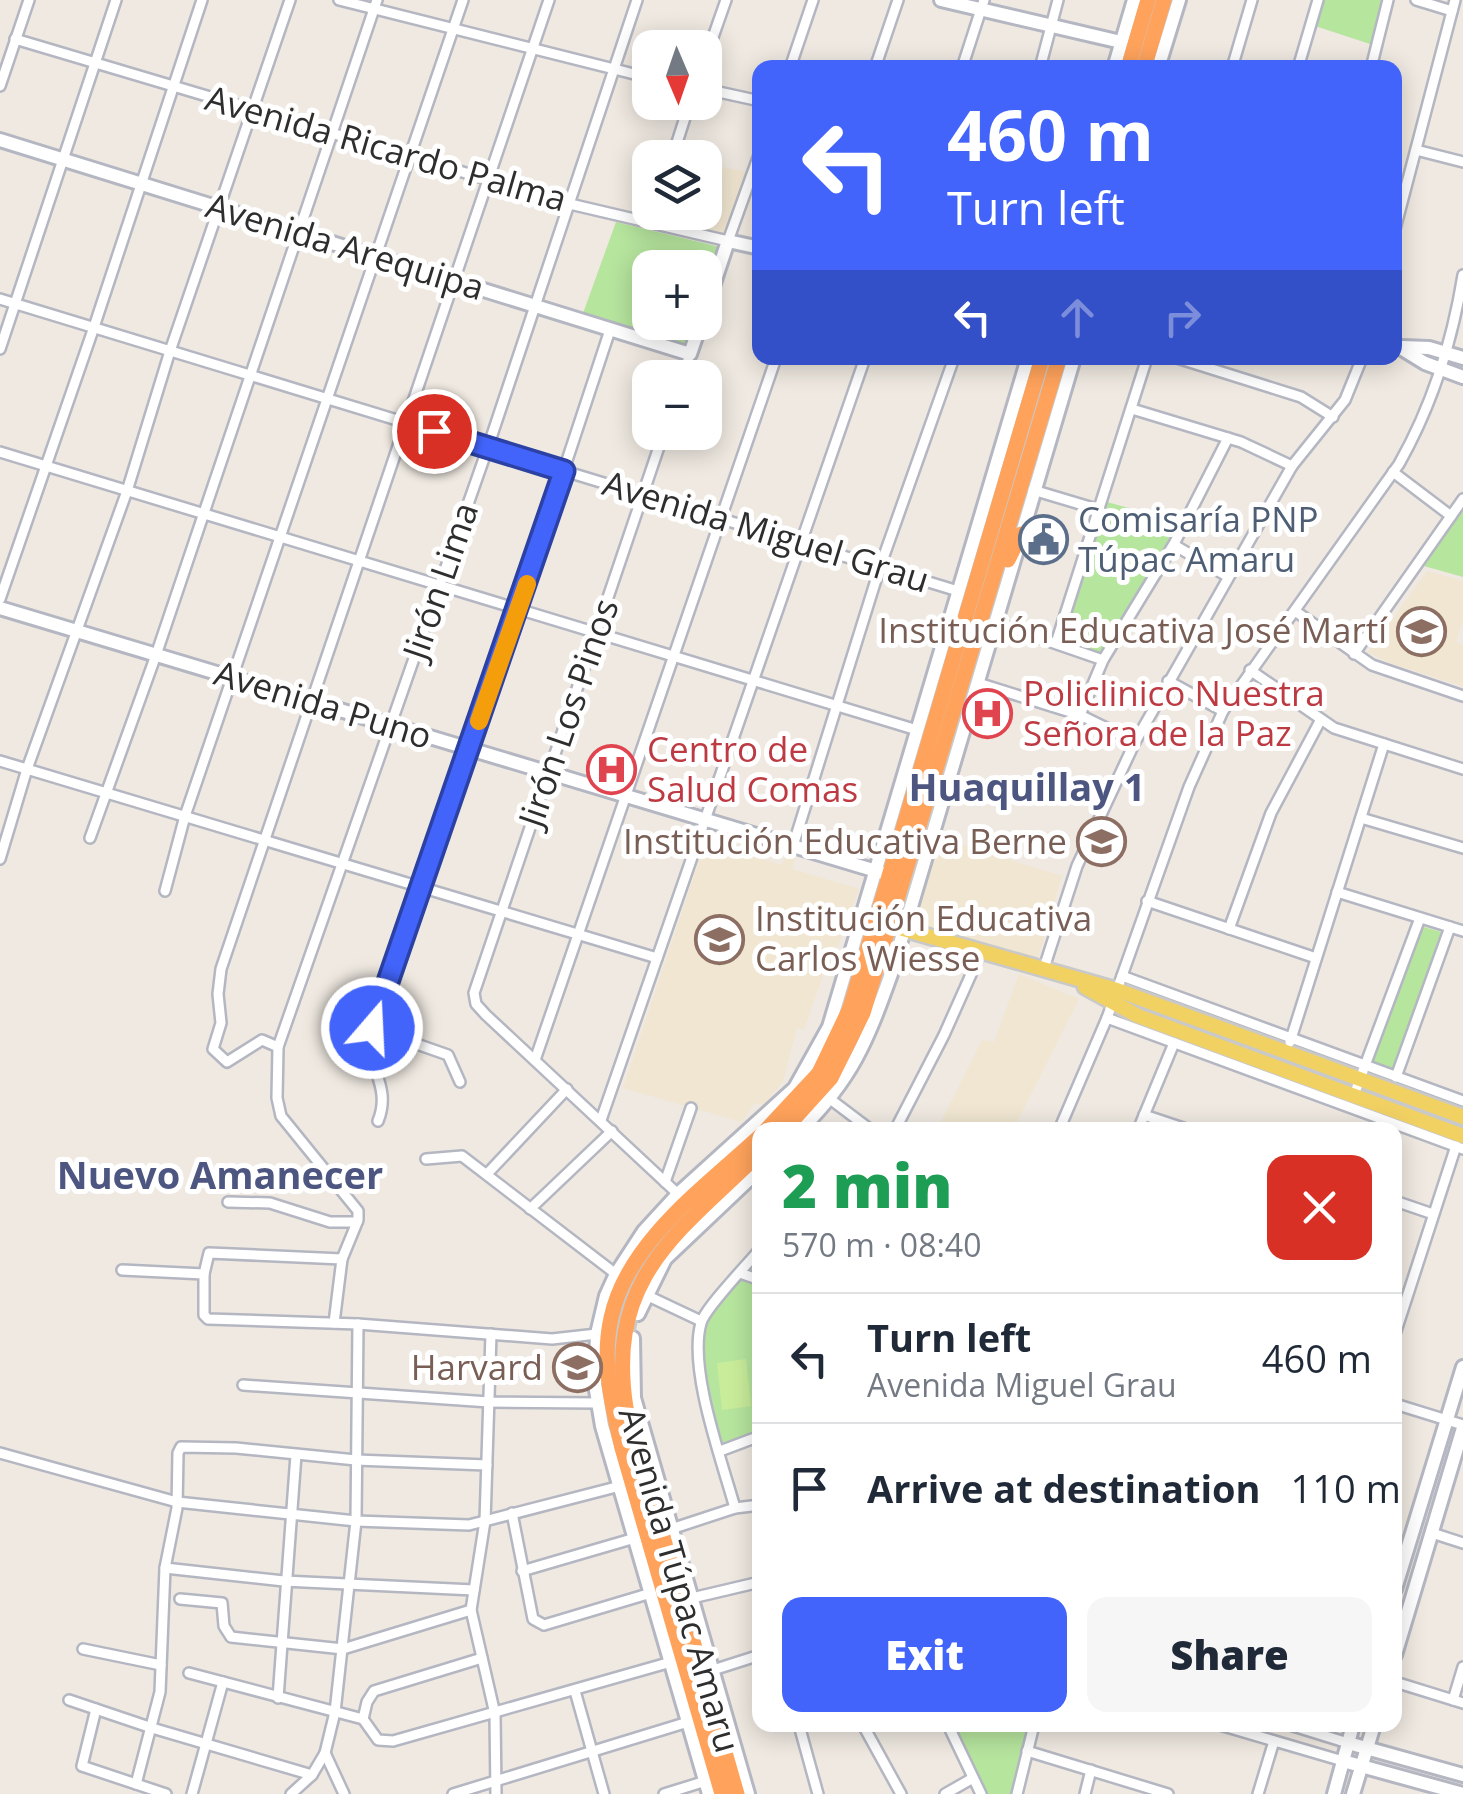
<!DOCTYPE html>
<meta charset="utf-8">
<style>
:root{--surface:#fff;--page:#f6f6f7;--text:#1f2937;--muted:#747a83;--line:#e0e1e3;--accent:#4264fb}
body{margin:0;font-family:"Open Sans",sans-serif;background:var(--page);color:var(--text);height:100vh;display:flex;flex-direction:column;font-size:38px;white-space:nowrap}
*{box-sizing:border-box;margin:0}
p{font-size:32px;color:var(--muted)}
.icon{flex:none;width:55px;height:55px;fill:none;stroke:currentColor;stroke-width:2;stroke-linecap:round;stroke-linejoin:round}
.map{position:relative;flex:1;overflow:hidden}
.panel{position:absolute;left:752px;top:1122px;width:650px;height:610px;display:flex;flex-direction:column;background:var(--surface);border-radius:20px;box-shadow:0 5px 25px #0003}
.panel>*{flex:none}
.guide{position:absolute;left:752px;top:60px;width:650px;height:305px;border-radius:20px;box-shadow:0 5px 25px #0003;background:#4264fb;color:#fff;overflow:hidden}
.needle{width:65px;rotate:178deg}
.tools{position:absolute;left:632px;top:30px;display:grid;gap:20px}
.tools a{display:grid;place-items:center;width:90px;height:90px;border-radius:20px;background:var(--surface);box-shadow:0 5px 25px #0003;font-size:50px}
.pin{position:absolute;display:grid;place-items:center;width:85px;height:85px;color:#fff;margin:-42px;border:5px solid #fff;border-radius:50%;box-shadow:0 2px 10px #0007}
.me{position:absolute;width:110px;margin:-55px;rotate:19deg;stroke-linejoin:round;filter:drop-shadow(0 0 8px #0008)}
.turn{display:flex;align-items:center;gap:35px;height:210px;padding:0 30px;font-size:45px}
.turn .icon{width:130px;height:130px;stroke-width:2.5}
.turn b{display:block;font-size:70px;line-height:85px}
.lanes{display:flex;align-items:center;height:95px;padding:0 30px;background:#0003;justify-content:center;gap:50px;direction:ltr}
.lanes .off{opacity:.35}
.round{display:grid;place-items:center;flex:none;width:105px;height:105px;border-radius:20px;background:var(--page)}
.overview{display:flex;align-items:center;justify-content:space-between;height:170px;padding:0 30px}
h1{font-size:60px;font-weight:800;line-height:75px;color:#1e9e55}
.primary-button{display:flex;gap:20px;margin-top:auto;padding:20px 30px}
.primary-button a{flex:1;height:115px;border-radius:20px;background:var(--accent);color:#fff;font-size:40px;font-weight:800;line-height:115px;text-align:center}
.primary-button a+a{background:var(--page);color:var(--text)}
ul{padding:0;list-style:none}
li{display:flex;align-items:center;gap:30px;height:130px;padding:0 30px;border-top:2px solid var(--line)}
li div{flex:1}
li b{display:block;font-size:38px}
li em{font-style:normal}
.map>svg:first-child{display:block}
.education{fill:#f0e6d1}
.green{fill:#b6e59e}
.pitch{fill:#c9ec9a}
.lines{fill:none;stroke-linecap:round;stroke-linejoin:round}
.street-casing{stroke:#b4b7c1;stroke-width:14}
.secondary-casing{stroke:#b4b7c1;stroke-width:18}
.primary-casing{stroke:#c9c9c9;stroke-width:19}
.highway-casing{stroke:#c9c9c9;stroke-width:20}
.street{stroke:#fff;stroke-width:9}
.secondary{stroke:#fff;stroke-width:12}
.primary{stroke:#f2d163;stroke-width:14}
.highway{stroke:#ffa35c;stroke-width:15}
.route-casing{stroke:#2b41a3;stroke-width:25}
.route{stroke:#4264fb;stroke-width:18}
.slow{stroke:#f59e0b;stroke-width:18}
.labels{text-anchor:middle;stroke-width:10;stroke-linejoin:round;paint-order:stroke}
.street-label{font-size:35px;fill:#2e2e2e;stroke:#fff}
.service-label{font-size:35px;fill:#4e5e75;stroke:#fff;text-anchor:start}
.education-label{font-size:35px;fill:#785e54;stroke:#fff;text-anchor:end}
.health-label{font-size:35px;fill:#be3a42;stroke:#fff;text-anchor:start}
.neighbourhood-label{font-size:38px;font-weight:bold;fill:#4d5680;stroke:#fff}
</style>
<div class="map">
<svg width="1463" height="1794" viewBox="0 0 1463 1794">
<rect width="100%" height="100%" fill="#efe9e1"/>
<g class="education">
<polygon points="705,163 746,172 724,235 666,223 662,215 705,212"/>
<polygon points="1428,571 1463,581 1463,619 1456,642 1463,645 1463,686 1392,664 1368,652"/>
<polygon points="940,838 1062,876 1037,961 914,923"/>
<polygon points="705,843 782,865 788,850 797,853 792,869 859,889 831,964 826,966 804,1030 797,1028 783,1081 764,1105 754,1103 742,1122 623,1088"/>
<polygon points="1019,974 1079,999 1013,1130 937,1130 982,1040 994,1042"/>
</g>
<g class="green">
<polygon points="1322,0 1384,0 1373,45 1315,26"/>
<polygon points="616,222 720,247 705,289 705,268 650,268 650,322 693,323 685,347 582,316"/>
<polygon points="1107,502 1179,522 1098,656 1061,641"/>
<polygon points="1463,508 1463,577 1424,566"/>
<polygon points="1421,926 1441,932 1395,1070 1373,1062"/>
<path d="M760,1255V1431L723,1446C713,1414 694,1354 706,1322C712,1306 748,1270 760,1255Z"/>
<polygon points="953,1725 1028,1725 1014,1794 986,1794"/>
</g>
<polygon class="pitch" points="746,1359 751,1406 722,1410 717,1363"/>
<g class="lines">
<defs>
<g id="street">
<polyline points="339,0 650,78"/>
<polyline points="1416,0 1452,11"/>
<polyline points="15,39 570,204 728,241 760,152"/>
<polyline points="705,60 726,0"/>
<polyline points="790,68 813,0"/>
<polyline points="875,68 898,0"/>
<polyline points="962,68 984,0"/>
<polyline points="1040,68 1058,0"/>
<polyline points="1232,68 1252,0"/>
<polyline points="1298,68 1318,0"/>
<polyline points="1371,68 1388,0"/>
<polyline points="0,86 29,0"/>
<polyline points="705,89 760,101"/>
<polyline points="1416,150 1463,162"/>
<polyline points="672,158 690,102"/>
<polyline points="1395,229 1455,0"/>
<polyline points="0,299 958,591"/>
<polyline points="0,349 116,0"/>
<polyline points="1177,358 1301,397 1333,417"/>
<polyline points="682,378 690,354"/>
<polyline points="1132,409 1241,442 1292,466"/>
<polyline points="664,432 474,993 476,1004 486,1015 678,1194"/>
<polyline points="0,452 917,730"/>
<polyline points="1393,472 1451,516"/>
<polyline points="1033,490 1100,510"/>
<polyline points="1174,545 1227,576"/>
<polyline points="0,599 94,327 202,0"/>
<polyline points="1295,611 1372,665 1463,696"/>
<polyline points="996,623 1103,660"/>
<polyline points="1056,643 1147,358"/>
<polyline points="1354,654 1463,499"/>
<polyline points="1250,670 1334,728 1463,769"/>
<polyline points="1168,681 1223,711"/>
<polyline points="978,683 1080,715 1135,742"/>
<polyline points="1080,715 1103,660 1175,542 1228,438"/>
<polyline points="0,761 657,958"/>
<polyline points="1361,818 1463,848"/>
<polyline points="90,838 156,655 377,0"/>
<polyline points="793,846 880,567 954,358"/>
<polyline points="0,859 27,769 127,491 170,351 290,0"/>
<polyline points="165,891 185,816 463,0"/>
<polyline points="1337,892 1463,931"/>
<polyline points="1147,901 1316,958"/>
<polyline points="1229,929 1271,813 1320,721"/>
<polyline points="1043,971 1077,866 1135,742 1292,466 1345,400 1362,358"/>
<polyline points="1122,976 1463,1101"/>
<polyline points="1107,1018 1463,1149"/>
<polyline points="371,1028 448,1055 460,1082"/>
<polyline points="1290,1042 1384,744"/>
<polyline points="278,1047 262,1040 227,1062 213,1049 221,1023 218,994 221,969 549,0"/>
<polyline points="535,1060 776,358"/>
<polyline points="1396,1077 1450,927"/>
<polyline points="1354,1095 1420,918"/>
<polyline points="830,1099 871,1130"/>
<polyline points="1144,1115 1189,1130"/>
<polyline points="601,1120 865,358"/>
<path d="M378,1121C393,1084 363,1065 371,1028L518,609L610,330"/>
<polyline points="895,1130 944,1035 981,952"/>
<path d="M1059,1130L1107,1018L1189,787L1223,711L1399,464C1433,404 1452,343 1463,275"/>
<polyline points="1138,1130 1174,1043"/>
<polyline points="426,1159 462,1156 616,1274"/>
<polyline points="487,1174 567,1089"/>
<polyline points="665,1182 691,1108"/>
<polyline points="1395,1201 1433,1214"/>
<polyline points="228,1202 270,1203 330,1222 357,1222"/>
<polyline points="530,1209 612,1131"/>
<polyline points="342,1259 209,1253 204,1274 204,1315 208,1319 358,1324 552,1339 597,1334"/>
<polyline points="122,1270 204,1274"/>
<polyline points="740,1273 760,1280"/>
<polyline points="646,1295 701,1321"/>
<polyline points="334,1323 342,1259 358,1220 358,1211 281,1116 277,1098 278,1047 488,447 637,0"/>
<polyline points="491,1334 485,1521 471,1610 495,1714 496,1794"/>
<polyline points="1395,1334 1456,1146"/>
<polyline points="243,1385 489,1402 597,1403"/>
<polyline points="1395,1404 1463,1425"/>
<polyline points="720,1451 760,1436"/>
<polyline points="0,1453 177,1502 356,1521 469,1525 624,1485"/>
<path d="M735,1508C722,1461 688,1369 701,1323C705,1308 748,1264 760,1249"/>
<polyline points="512,1513 533,1619 544,1625 651,1593"/>
<polyline points="671,1529 735,1508 760,1505"/>
<polyline points="1432,1533 1463,1543"/>
<polyline points="165,1568 284,1581 474,1590"/>
<polyline points="522,1571 635,1538"/>
<polyline points="692,1598 760,1582"/>
<polyline points="180,1599 222,1603 224,1626 231,1637 343,1649 471,1610"/>
<polyline points="83,1649 161,1665"/>
<polyline points="713,1670 760,1655"/>
<polyline points="189,1673 363,1719"/>
<polyline points="1395,1682 1463,1703"/>
<polyline points="575,1691 604,1794"/>
<polyline points="278,1698 296,1455"/>
<polyline points="69,1700 152,1728 312,1775"/>
<polyline points="1453,1700 1463,1667"/>
<polyline points="96,1709 82,1766 166,1794"/>
<polyline points="363,1719 378,1740 393,1741 671,1662"/>
<polyline points="363,1719 367,1702 374,1691 482,1658"/>
<polyline points="799,1725 818,1794"/>
<polyline points="863,1725 901,1794"/>
<polyline points="948,1725 981,1794"/>
<polyline points="1220,1725 1343,1761"/>
<polyline points="1290,1725 1348,1743"/>
<polyline points="1027,1751 1168,1794"/>
<polyline points="325,1753 344,1794"/>
<polyline points="136,1784 160,1692 165,1568 177,1508 178,1453 181,1447 236,1448 356,1460 487,1465"/>
<polyline points="192,1794 223,1682"/>
<polyline points="291,1794 312,1775 325,1753 335,1712 356,1521 358,1324"/>
<polyline points="453,1794 688,1722"/>
<polyline points="664,1794 709,1780"/>
<polyline points="945,1794 973,1778"/>
<polyline points="1017,1794 1034,1725"/>
<polyline points="1085,1794 1091,1770"/>
<polyline points="1258,1794 1274,1741"/>
</g>
<g id="secondary">
<polyline points="941,0 1121,42"/>
<polyline points="1114,68 1134,0"/>
<polyline points="1158,68 1179,0"/>
<polyline points="0,140 690,354 701,322"/>
<polyline points="705,310 728,241 760,248"/>
<polyline points="1399,347 1425,363 1463,377"/>
<polyline points="1402,347 1429,348 1463,358"/>
<polyline points="0,608 883,873"/>
<path d="M800,1130C852,1079 867,1041 891,974L1074,358"/>
<polyline points="638,1314 665,1259 760,1169"/>
<polyline points="633,1338 634,1398 748,1794"/>
<polyline points="1395,1589 1463,1367"/>
<polyline points="1395,1655 1463,1428"/>
<polyline points="1348,1743 1463,1775"/>
<polyline points="1343,1761 1463,1794"/>
<polyline points="709,1794 602,1426 595,1384 597,1334 606,1296 616,1274 644,1231 678,1194 795,1088 829,1027 1028,358"/>
<polyline points="1334,1794 1353,1725"/>
<polyline points="1353,1794 1374,1725"/>
</g>
<g id="primary">
<polyline points="903,929 1117,990 1463,1117"/>
<polyline points="1085,987 1138,1016 1463,1136"/>
</g>
<g id="highway">
<polyline points="1128,68 1148,0"/>
<polyline points="1144,68 1164,0"/>
<polyline points="1008,560 1021,534"/>
<polyline points="766,1130 819,1073 850,1008 1042,358"/>
<polyline points="784,1130 831,1078 863,1013 1059,358"/>
<path d="M722,1794L622,1448C612,1406 601,1362 611,1318C627,1242 706,1186 760,1136"/>
<path d="M737,1794L626,1408C606,1278 676,1234 760,1153"/>
</g>
</defs>
<use href="#street" class="street-casing"/>
<use href="#secondary" class="secondary-casing"/>
<use href="#primary" class="primary-casing"/>
<use href="#highway" class="highway-casing"/>
<use href="#street" class="street"/>
<use href="#secondary" class="secondary"/>
<use href="#primary" class="primary"/>
<use href="#highway" class="highway"/>
</g>
<g class="lines">
<defs>
<polyline id="route" points="372,1028 564,471 434,431"/>
</defs>
<use href="#route" class="route-casing"/>
<use href="#route" class="route"/>
<polyline class="slow" points="479,721 527,584"/>
</g>
<defs>
<symbol id="civic-ring" viewBox="-11 -11 22 22"><circle r="9.5" fill="#fff" stroke="#5c6f8a" stroke-width="1.5"/><path d="M-.6-6.5H3V-4.5H.6V-3L4-1V1h2V6H-6V1h2V-1L-.6-3ZM-1.2 2.5V6h2.4V2.5Z" fill="#5c6f8a"/></symbol>
<symbol id="school-ring" viewBox="-11 -11 22 22"><circle r="9.5" fill="#fff" stroke="#8d6e63" stroke-width="1.5"/><path d="M0-5L7-2L0 1L-7-2ZM-4 1L0 2.5L4 1V4Q0 6-4 4Z" fill="#8d6e63"/></symbol>
<symbol id="hospital-ring" viewBox="-11 -11 22 22"><circle r="9.5" fill="#fff" stroke="#e0444e" stroke-width="1.5"/><path d="M-5-5h3v3.5h4V-5h3V5h-3V1.5h-4V5h-3Z" fill="#e0444e"/></symbol>
</defs>
<g fill-rule="evenodd">
<use href="#civic-ring" x="1016" y="512" width="55" height="55"/>
<use href="#school-ring" x="1394" y="604" width="55" height="55"/>
<use href="#hospital-ring" x="960" y="686" width="55" height="55"/>
<use href="#hospital-ring" x="584" y="742" width="55" height="55"/>
<use href="#school-ring" x="1074" y="814" width="55" height="55"/>
<use href="#school-ring" x="692" y="912" width="55" height="55"/>
<use href="#school-ring" x="550" y="1340" width="55" height="55"/>
</g>
<g class="labels">
<g class="street-label">
<text transform="translate(386 149) rotate(16)" y="12">Avenida Ricardo Palma</text>
<text transform="translate(345 247) rotate(17)" y="12">Avenida Arequipa</text>
<text transform="translate(766 532) rotate(17)" y="12">Avenida Miguel Grau</text>
<text transform="translate(441 581) rotate(-71)" y="12">Jirón Lima</text>
<text transform="translate(323 705) rotate(17)" y="12">Avenida Puno</text>
<text transform="translate(569 713) rotate(-71)" y="12">Jirón Los Pinos</text>
<text transform="translate(679 1580) rotate(74)" y="12">Avenida Túpac Amaru</text>
</g>
<g class="service-label">
<text x="1078" y="532">Comisaría PNP<tspan x="1078" dy="40">Túpac Amaru</tspan></text>
</g>
<g class="education-label">
<text x="1387" y="643">Institución Educativa José Martí</text>
<text x="1067" y="854">Institución Educativa Berne</text>
<text x="755" y="931" text-anchor="start">Institución Educativa<tspan x="755" dy="40">Carlos Wiesse</tspan></text>
<text x="543" y="1380">Harvard</text>
</g>
<g class="health-label">
<text x="1023" y="706">Policlinico Nuestra<tspan x="1023" dy="40">Señora de la Paz</tspan></text>
<text x="647" y="762">Centro de<tspan x="647" dy="40">Salud Comas</tspan></text>
</g>
<g class="neighbourhood-label">
<text x="1027" y="801">Huaquillay 1</text>
<text x="220" y="1189">Nuevo Amanecer</text>
</g>
</g>
</svg>
<div class="tools">
<a><svg class="needle" viewBox="-14 -14 28 28"><path d="M0-13l5 13h-10z" fill="#e53935"/><path d="M0 13l5-13h-10z" fill="#747a83"/></svg></a>
<a><svg class="icon" aria-label="layers" viewBox="0 0 24 24"><path d="M12 4l9 5-9 5-9-5zM3 14l9 5 9-5"/></svg></a>
<a>+</a>
<a>−</a>
</div>
<div class="pin" style="left:434px;top:431px;background:#d93025"><svg class="icon" aria-label="arrive" viewBox="0 0 24 24"><path d="M6 21V4h12l-3 4 3 4H6"/></svg></div>
<svg class="me" style="left:372px;top:1028px" viewBox="-20 -20 40 40"><circle r="17" fill="#4264fb" stroke="#fff" stroke-width="3"/><path d="M0-11L8 9 0 5-8 9z" fill="#fff"/></svg>
<div class="guide">
<div class="turn"><svg class="icon" aria-label="left" viewBox="0 0 24 24"><path d="M17 20v-9H6M10 6l-5 5 5 5"/></svg><div><b>460 m</b>Turn left</div></div>
<div class="lanes"><svg class="icon" aria-label="left" viewBox="0 0 24 24"><path d="M17 20v-9H6M10 6l-5 5 5 5"/></svg><svg class="icon off" aria-label="ahead" viewBox="0 0 24 24"><path d="M12 20V5M6 11l6-6 6 6"/></svg><svg class="icon off" aria-label="right" viewBox="0 0 24 24"><path d="M7 20v-9h11M14 6l5 5-5 5"/></svg></div>
</div>
<section class="panel">
<div class="overview"><div><h1>2 min</h1><p>570 m · 08:40</p></div><a class="round" style="background:#d93025;color:#fff"><svg class="icon" aria-label="close" viewBox="0 0 24 24"><path d="M6 6l12 12M18 6L6 18"/></svg></a></div>
<ul>
<li><svg class="icon" aria-label="left" viewBox="0 0 24 24"><path d="M17 20v-9H6M10 6l-5 5 5 5"/></svg><div><b>Turn left</b><p>Avenida Miguel Grau</p></div><em>460 m</em></li>
<li><svg class="icon" aria-label="arrive" viewBox="0 0 24 24"><path d="M6 21V4h12l-3 4 3 4H6"/></svg><div><b>Arrive at destination</b></div><em>110 m</em></li>
</ul>
<div class="primary-button"><a>Exit</a><a>Share</a></div>
</section>
</div>
